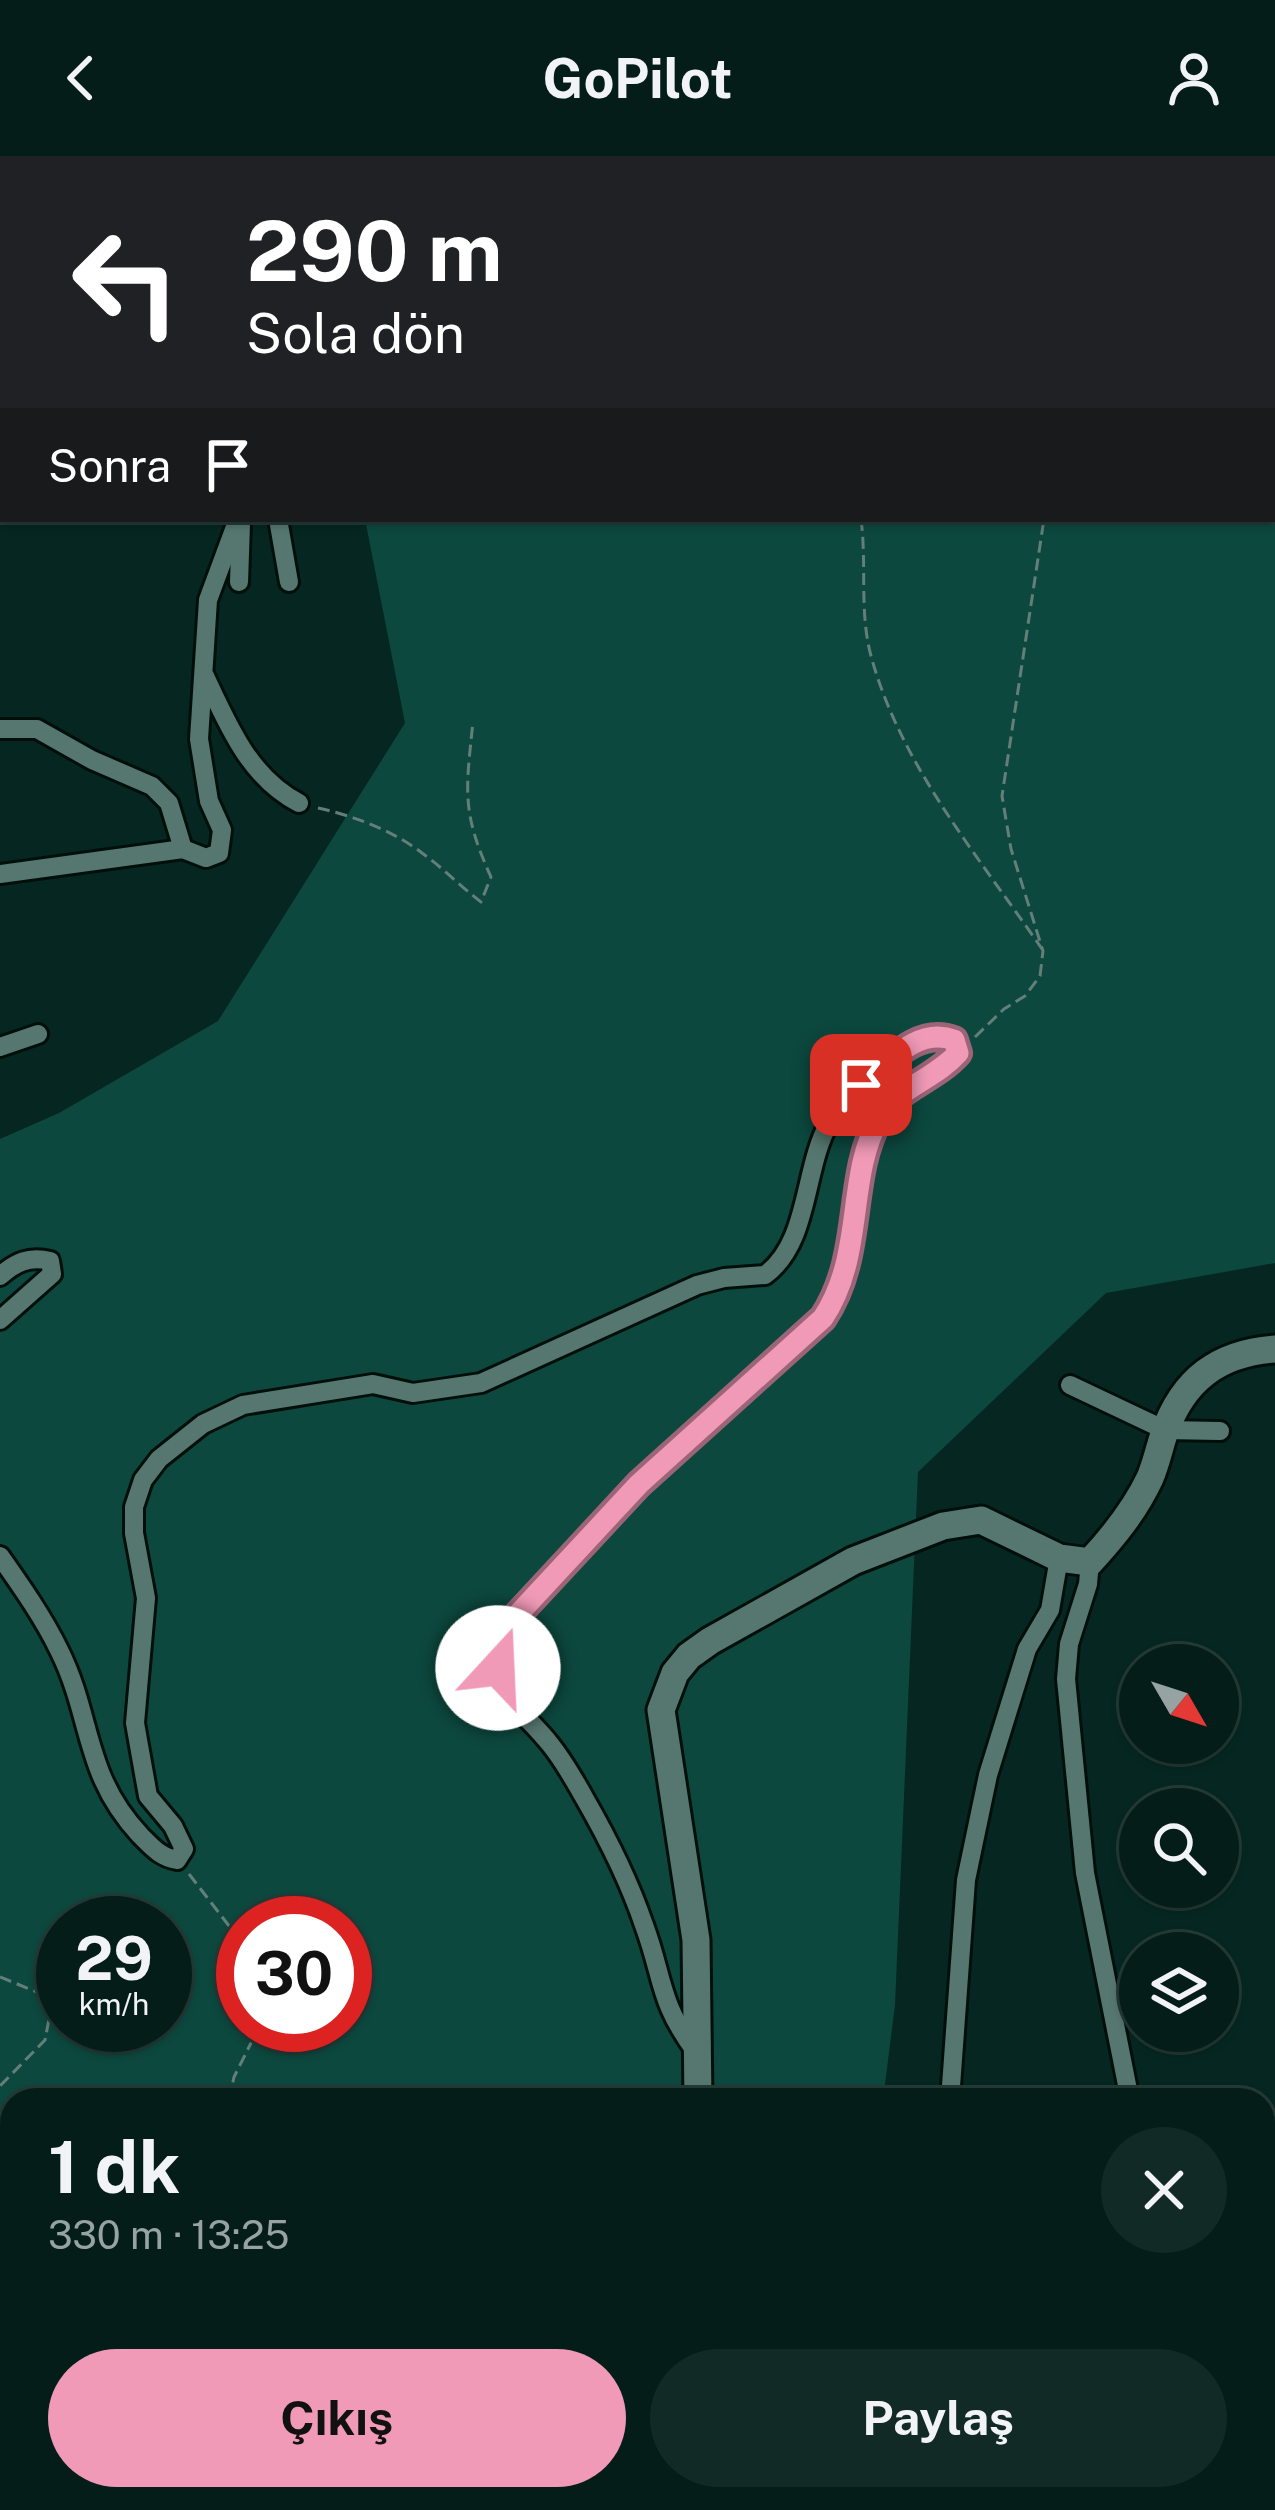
<!DOCTYPE html>
<html lang="tr">
<meta charset="utf-8">
<style>
:root{--surface:#041d19;--page:#122a26;--text:#f1f3f6;--muted:#97a2a2;--line:#253b38;--accent:#f09ab7}
body{margin:0;font-family:"Public Sans",sans-serif;background:var(--page);color:var(--text);height:100vh;display:flex;flex-direction:column;font-size:45px;white-space:nowrap}
*{box-sizing:border-box;margin:0}
p{font-size:39px;color:var(--muted)}
.icon{flex:none;width:66px;height:66px;fill:none;stroke:currentColor;stroke-width:2;stroke-linecap:round;stroke-linejoin:round}
.map{position:relative;flex:1;overflow:hidden}
.details{position:absolute;left:0px;top:1932px;width:1275px;height:423px;display:flex;flex-direction:column;background:var(--surface);border-radius:36px 36px 0 0;box-shadow:0 3px 9px #0004,0 0 0 3px var(--line)}
.details>*{flex:none}
.hud{position:absolute;left:0px;top:0px;width:1275px;height:366px;box-shadow:0 3px 9px #0004,0 0 0 3px var(--line);background:#202124;color:#fff;overflow:hidden}
.needle{width:78px;rotate:129deg}
.tools{position:absolute;left:1119px;top:1488px;display:grid;gap:24px}
.tools a{display:grid;place-items:center;width:120px;height:120px;border-radius:50%;background:var(--surface);box-shadow:0 3px 9px #0004,0 0 0 3px var(--line);font-size:60px}
.speed{position:absolute;left:36px;top:1740px;display:flex;gap:24px;font-size:60px;font-weight:700;text-align:center}
.speed>*{display:grid;place-content:center;width:156px;height:156px;border-radius:50%;background:var(--surface);box-shadow:0 3px 9px #0004,0 0 0 3px var(--line);line-height:1}
.speed small{font-size:30px;font-weight:400}
.speed .limit{border:18px solid #d22;background:#fff;color:#111}
.pin{position:absolute;display:grid;place-items:center;width:102px;height:102px;color:#fff;margin:-51px;border-radius:24px;box-shadow:0 6px 18px #0006}
.me{position:absolute;width:132px;margin:-66px;rotate:20deg;stroke-linejoin:round;filter:drop-shadow(0 0 9px #0008)}
.turn{display:flex;align-items:center;gap:42px;height:252px;padding:0 48px;font-size:54px}
.turn .icon{width:156px;height:156px;stroke-width:2.5}
.turn b{display:block;font-size:84px;line-height:102px}
.then{display:flex;align-items:center;height:114px;padding:0 48px;background:#0003;gap:24px;font-size:45px}
.round{display:grid;place-items:center;flex:none;width:126px;height:126px;border-radius:63px;background:var(--page)}
.head{display:flex;align-items:center;justify-content:space-between;height:204px;padding:0 48px}
h1{font-size:72px;font-weight:700;line-height:90px}
.action{display:flex;gap:24px;margin-top:auto;padding:24px 48px}
.action a{flex:1;height:138px;border-radius:72px;background:var(--accent);color:#111;font-size:48px;font-weight:700;line-height:138px;text-align:center}
.action a+a{background:var(--page);color:var(--text)}
header{display:flex;justify-content:space-between;align-items:center;height:156px;padding:0 48px;background:var(--surface);font-size:54px;font-weight:700}
.map>svg:first-child{display:block}
.green{fill:#0c483e;fill-rule:evenodd}
.lines{fill:none;stroke-linecap:round;stroke-linejoin:round}
.street-casing{stroke:#000f0a;stroke-width:24}
.secondary-casing{stroke:#000f0a;stroke-width:33}
.path{stroke:#647e79;stroke-width:3;stroke-dasharray:12 6;stroke-linecap:butt}
.street{stroke:#56776f;stroke-width:18}
.secondary{stroke:#56776f;stroke-width:27}
.route-casing{stroke:#9c6477;stroke-width:30}
.route{stroke:#f09ab7;stroke-width:21}
</style>
<header><svg class="icon" aria-label="back" viewBox="0 0 24 24"><path d="M15 5l-7 7 7 7"/></svg>GoPilot<svg class="icon" aria-label="person" viewBox="0 0 24 24"><circle cx="12" cy="8" r="4"/><path d="M4 21q1-7 8-7t8 7"/></svg></header>
<div class="map">
<svg width="1275" height="2354" viewBox="0 0 1275 2354">
<rect width="100%" height="100%" fill="#062721"/>
<path class="green" d="M315,0H1275V1107L1106,1137L918,1316L895,1849L883,1944H12V2343H841V2354H0V983L59,957L218,865L405,567L365,363H1272V3ZM63,1767H165V1869H63ZM243,1767H345V1869H243Z"/>
<g class="lines">
<defs>
<g id="street">
<polyline points="103,0 106,3"/>
<polyline points="278,363 289,426"/>
<polyline points="239,426 241,368"/>
<path d="M205,520C228,569 249,621 299,647"/>
<polyline points="0,573 37,573 92,604 152,630 169,647 183,693"/>
<polyline points="0,718 183,693 206,702 219,697 222,674 209,645 199,583 208,444 238,363"/>
<polyline points="0,891 38,878"/>
<path d="M0,1120C16,1106 29,1100 50,1105L52,1118L0,1164"/>
<polyline points="1070,1229 1165,1274 1220,1275"/>
<path d="M0,1400C21,1430 43,1461 59,1494C93,1562 83,1618 140,1679C152,1691 160,1701 177,1704L184,1693L173,1670L148,1640L135,1567L146,1442L134,1377V1351L143,1324L159,1303L203,1268L243,1249L373,1228L413,1237L481,1227L697,1129L724,1122L765,1119C810,1086 803,1013 829,967C844,940 870,919 894,900C912,887 932,876 954,884L958,897C934,924 897,931 879,963C846,1021 865,1099 823,1163L639,1328L508,1469C480,1536 515,1544 550,1588C563,1604 575,1625 585,1643C608,1683 629,1725 644,1769C664,1823 658,1845 696,1896"/>
<polyline points="1090,1406 1088,1428 1069,1488 1066,1523 1085,1717 1130,1944"/>
<polyline points="950,1944 966,1724 988,1619 1027,1493 1050,1454 1059,1402"/>
<polyline points="958,2343 960,2354"/>
<polyline points="1234,2343 1242,2354"/>
</g>
<g id="secondary">
<path d="M698,1944L696,1784L661,1554L675,1517L689,1500L710,1485L853,1405L943,1370L981,1364L1059,1402L1090,1406C1114,1380 1135,1354 1150,1322C1156,1308 1159,1293 1164,1278C1183,1223 1219,1197 1275,1193"/>
<polyline points="652,2354 655,2343"/>
</g>
</defs>
<use href="#street" class="street-casing"/>
<use href="#secondary" class="secondary-casing"/>
<g class="path">
<polyline points="626,3 628,0"/>
<polyline points="1069,3 1069,0"/>
<path d="M861,363C867,409 859,455 871,500C901,610 979,701 1042,793"/>
<path d="M318,652C354,660 392,674 422,697C443,712 460,730 481,746L491,721C461,655 466,635 473,565"/>
<polyline points="975,881 1004,853 1025,840 1040,820 1043,795 1011,693 1002,640 1044,363"/>
<polyline points="189,1718 243,1788"/>
<polyline points="0,1821 37,1836 50,1858 45,1884 0,1930"/>
<polyline points="229,1944 234,1921 260,1869"/>
<polyline points="0,2074 12,2085"/>
<polyline points="0,2165 12,2141"/>
<polyline points="0,2297 12,2308"/>
<polyline points="54,2343 65,2354"/>
<polyline points="225,2343 229,2354"/>
</g>
<use href="#street" class="street"/>
<use href="#secondary" class="secondary"/>
</g>
<g class="lines">
<defs>
<path id="route" d="M498,1512L508,1469L639,1328L823,1162C865,1099 846,1021 879,963C897,931 934,924 958,897L954,884C916,870 887,909 861,929"/>
</defs>
<use href="#route" class="route-casing"/>
<use href="#route" class="route"/>
</g>
</svg>
<div class="tools">
<a><svg class="needle" viewBox="-14 -14 28 28"><path d="M0-13l5 13h-10z" fill="#e53935"/><path d="M0 13l5-13h-10z" fill="#97a2a2"/></svg></a>
<a><svg class="icon" aria-label="search" viewBox="0 0 24 24"><circle cx="10" cy="10" r="6"/><path d="M15 15l6 6"/></svg></a>
<a><svg class="icon" aria-label="layers" viewBox="0 0 24 24"><path d="M12 4l9 5-9 5-9-5zM3 14l9 5 9-5"/></svg></a>
</div>
<div class="speed"><div>29<small>km/h</small></div><div class="limit">30</div></div>
<div class="pin" style="left:861px;top:929px;background:#d93025"><svg class="icon" aria-label="arrive" viewBox="0 0 24 24"><path d="M6 21V4h12l-3 4 3 4H6"/></svg></div>
<svg class="me" style="left:498px;top:1512px" viewBox="-20 -20 40 40"><circle r="19" fill="#fff"/><path d="M0-13L10 11 0 6-10 11z" fill="#f09ab7"/></svg>
<div class="hud">
<div class="turn"><svg class="icon" aria-label="left" viewBox="0 0 24 24"><path d="M17 20v-9H6M10 6l-5 5 5 5"/></svg><div><b>290 m</b>Sola dön</div></div>
<div class="then">Sonra<svg class="icon" aria-label="arrive" viewBox="0 0 24 24"><path d="M6 21V4h12l-3 4 3 4H6"/></svg></div>
</div>
<section class="details">
<div class="head"><div><h1>1 dk</h1><p>330 m · 13:25</p></div><a class="round"><svg class="icon" aria-label="close" viewBox="0 0 24 24"><path d="M6 6l12 12M18 6L6 18"/></svg></a></div>
<div class="action"><a>Çıkış</a><a>Paylaş</a></div>
</section>
</div>
